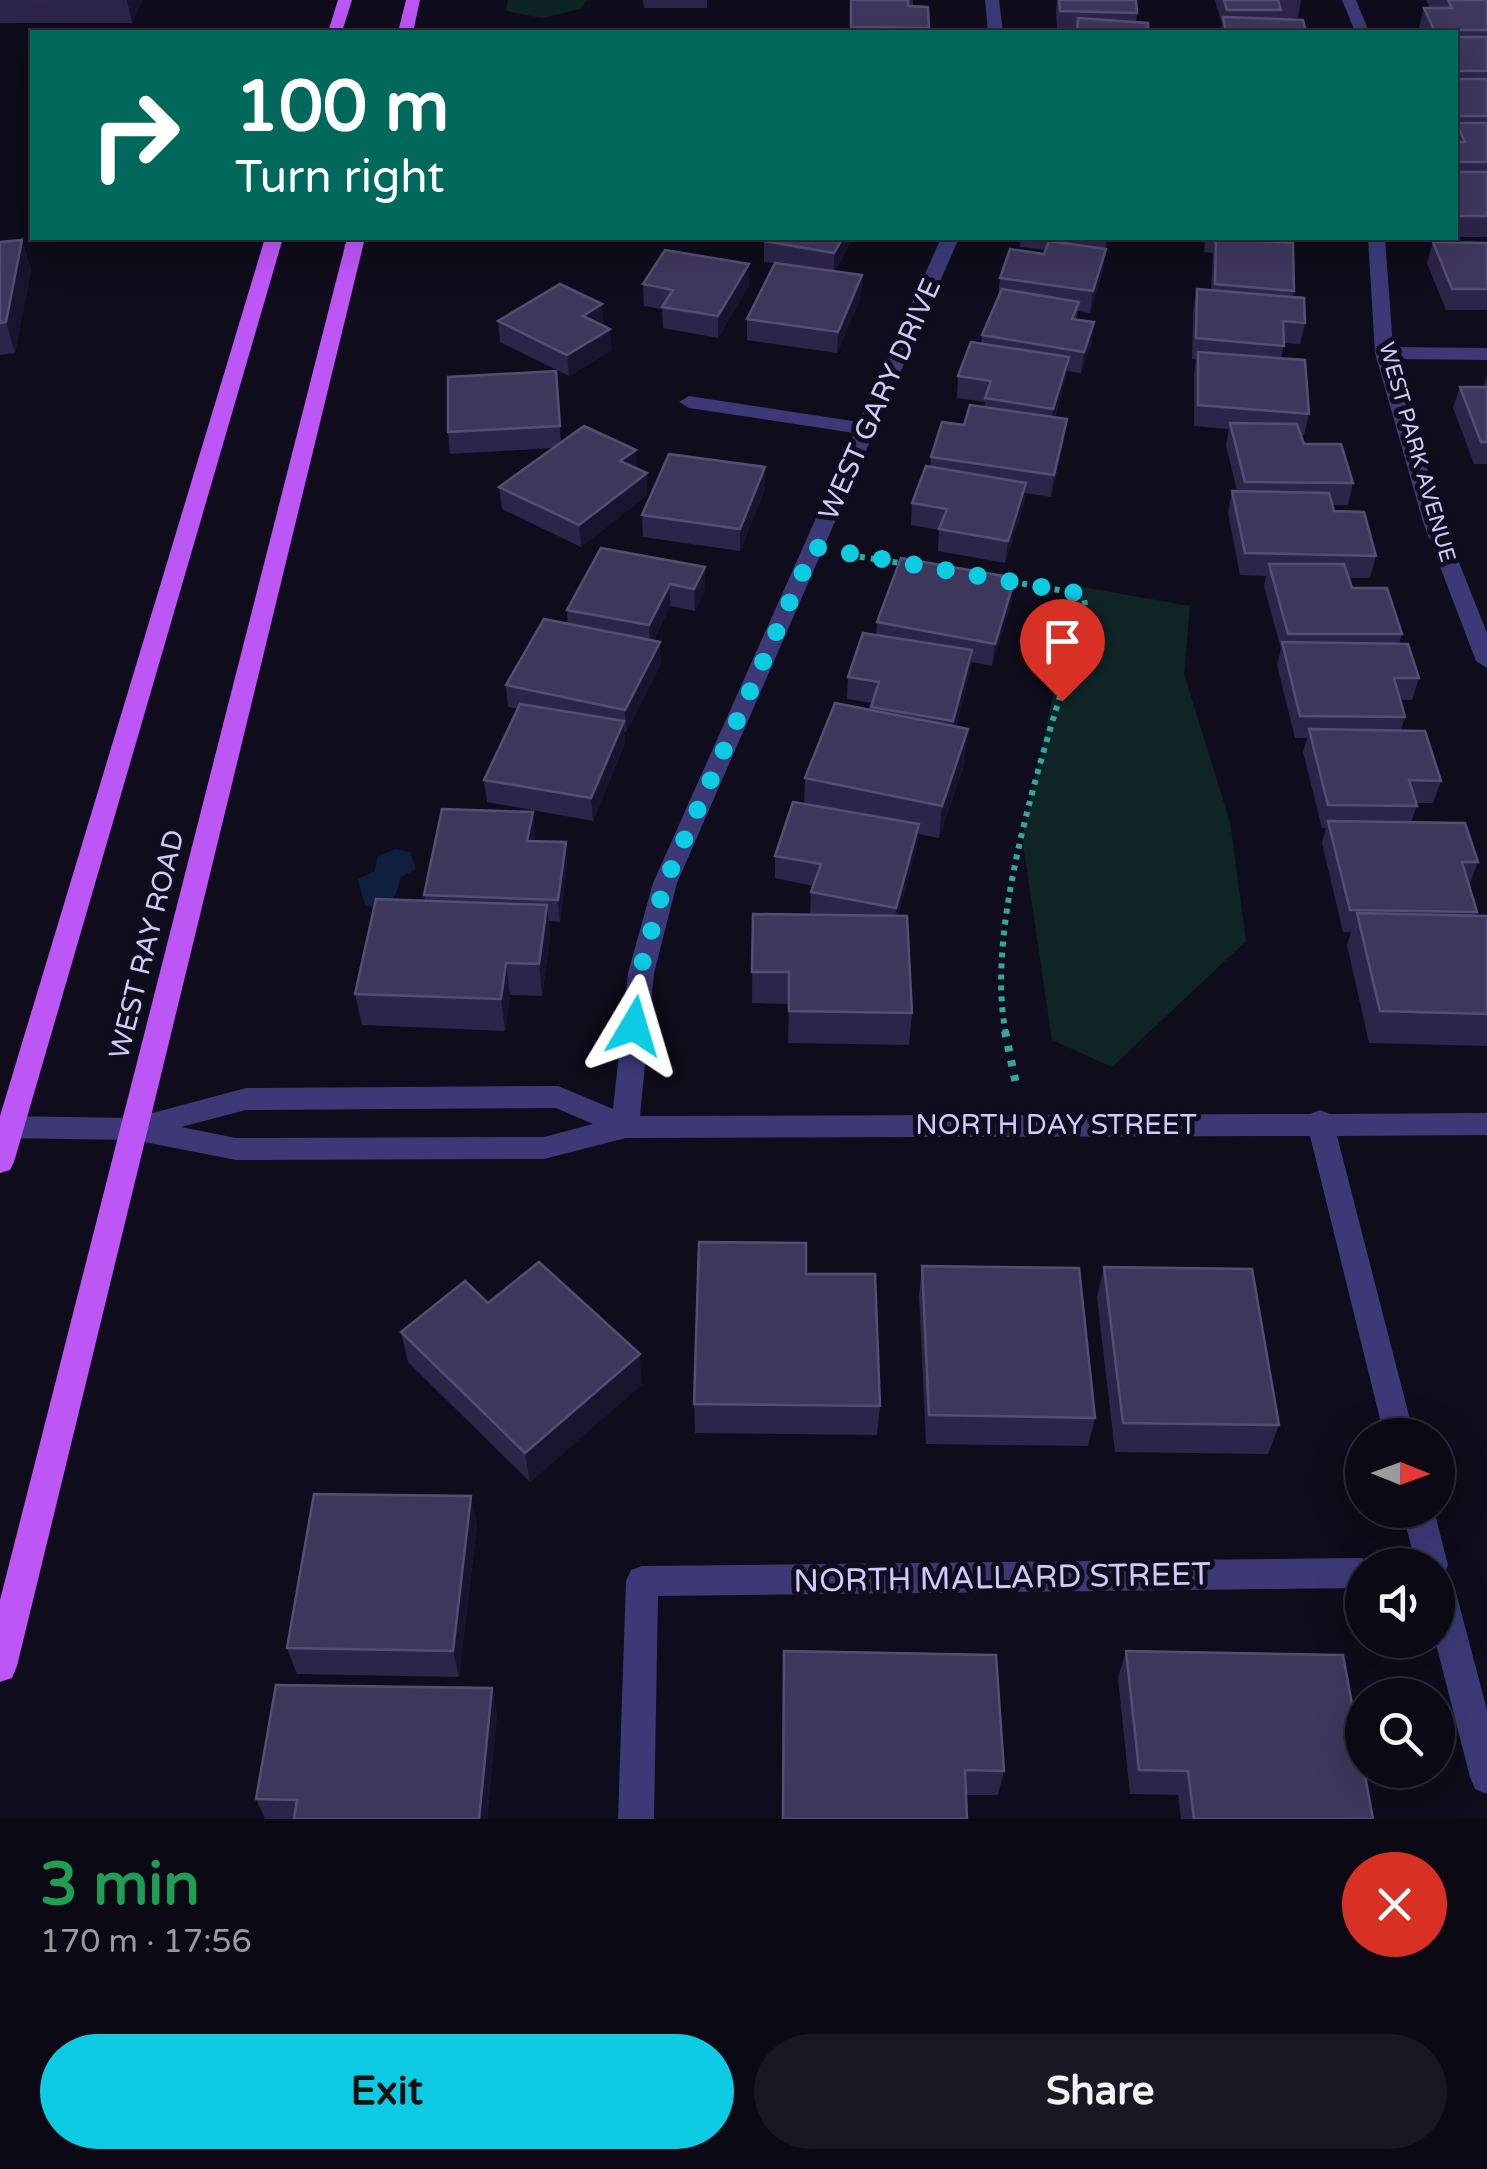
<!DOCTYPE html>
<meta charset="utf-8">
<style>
:root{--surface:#0b0914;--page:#191722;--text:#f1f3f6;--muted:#9a9aa0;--line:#2b2a34;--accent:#0dcbe3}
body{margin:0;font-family:"Varela Round",sans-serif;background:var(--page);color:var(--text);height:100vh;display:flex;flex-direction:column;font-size:38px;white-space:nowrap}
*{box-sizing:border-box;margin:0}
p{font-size:32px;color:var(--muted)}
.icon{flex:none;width:55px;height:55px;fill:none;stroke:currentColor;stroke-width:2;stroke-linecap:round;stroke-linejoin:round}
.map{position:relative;height:1819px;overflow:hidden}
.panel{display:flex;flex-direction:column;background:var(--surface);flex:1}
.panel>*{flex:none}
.top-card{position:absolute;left:30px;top:30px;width:1428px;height:210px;border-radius:0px;box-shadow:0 10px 40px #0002,0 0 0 2px var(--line);background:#00695c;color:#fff;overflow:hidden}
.needle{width:65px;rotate:91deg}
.buttons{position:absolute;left:1345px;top:1418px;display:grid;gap:20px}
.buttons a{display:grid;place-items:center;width:110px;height:110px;border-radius:50%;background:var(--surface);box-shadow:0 10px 40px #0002,0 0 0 2px var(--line);font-size:50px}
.pin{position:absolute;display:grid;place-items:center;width:85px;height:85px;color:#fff;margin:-102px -42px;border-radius:50% 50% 50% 0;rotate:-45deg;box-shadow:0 0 10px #0007}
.pin .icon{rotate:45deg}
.me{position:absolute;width:110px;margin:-55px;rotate:7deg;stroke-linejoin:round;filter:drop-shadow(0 0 8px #0008)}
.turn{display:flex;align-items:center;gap:35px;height:210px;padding:0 40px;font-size:45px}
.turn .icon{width:130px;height:130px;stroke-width:2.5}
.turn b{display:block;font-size:70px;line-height:85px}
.round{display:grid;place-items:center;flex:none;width:105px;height:105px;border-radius:52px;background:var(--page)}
.headline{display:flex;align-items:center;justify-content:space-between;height:170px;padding:0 40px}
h1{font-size:60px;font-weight:700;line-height:75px;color:#1e9e55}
.primary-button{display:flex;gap:20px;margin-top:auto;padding:20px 40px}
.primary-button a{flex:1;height:115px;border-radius:60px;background:var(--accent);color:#111;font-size:40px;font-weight:700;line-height:115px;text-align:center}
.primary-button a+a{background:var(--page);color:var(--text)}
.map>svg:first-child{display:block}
.green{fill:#0f2424}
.water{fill:#0e203d}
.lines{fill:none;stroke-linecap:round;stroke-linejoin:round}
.path-far1{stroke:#33a6a0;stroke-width:6;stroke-dasharray:5 6;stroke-linecap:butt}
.path{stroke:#33a6a0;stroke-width:8;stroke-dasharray:6 9;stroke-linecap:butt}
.minor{fill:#3d3977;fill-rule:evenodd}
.tertiary{fill:#3d3977;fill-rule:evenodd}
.primary{fill:#bc56f5;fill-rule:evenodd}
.wall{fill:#2c2549}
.shaded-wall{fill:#19142e}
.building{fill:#3e375c;stroke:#544e75;stroke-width:2.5}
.route{stroke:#0dcbe3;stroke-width:18;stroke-dasharray:0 32.4}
.labels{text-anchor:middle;stroke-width:10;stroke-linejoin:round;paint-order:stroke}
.far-street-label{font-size:22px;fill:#cfc9fc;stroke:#0f0c1b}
.street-label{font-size:28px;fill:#cfc9fc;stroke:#0f0c1b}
.near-street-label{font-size:32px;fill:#cfc9fc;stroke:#0f0c1b}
</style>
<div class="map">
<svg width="1487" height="1819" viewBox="0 0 1487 1819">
<rect width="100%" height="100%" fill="#0f0c1b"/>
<g class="green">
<polygon points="508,0 587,0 580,9 542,18 506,11"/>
<polygon points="1077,586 1190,606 1184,674 1230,822 1246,941 1112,1067 1052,1040 1022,837"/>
</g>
<path class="water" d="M395,849L410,852L416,869L400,878C398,898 387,910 365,906L358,879L375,871L377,857Z"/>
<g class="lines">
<g class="path-far1">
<polyline points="849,555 906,564"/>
<path d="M1006,1034C982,918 1053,726 1086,610L1084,599L1076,593L1007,581"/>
</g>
<polyline class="path" points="1005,1031 1017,1089"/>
<g class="minor">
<polygon points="985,0 999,0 1003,32 988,32"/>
<polygon points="1342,0 1356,0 1369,32 1355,32"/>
<path d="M941,238H959L677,883L654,973L640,1116L1310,1114L1320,1110L1330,1114L1487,1113V1135L1337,1136L1414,1435H1384L1310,1136L626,1138L544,1159L236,1160L134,1140L124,1137L120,1129L124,1121L134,1118L246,1088L558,1086L613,1109L628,973L653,883L854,433L689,408L679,402L689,396L859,422ZM556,1108L593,1124L544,1137L236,1138L181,1127L246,1110Z"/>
<polygon points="1368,238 1385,238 1393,347 1487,348 1487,360 1395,359 1443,522 1487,633 1487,668 1476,661 1423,522 1375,353"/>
<polygon points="1402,1510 1434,1510 1448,1565 1445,1572 1454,1585 1487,1710 1487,1794 1475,1789 1470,1777 1435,1640 1438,1565 1416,1565"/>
<polygon points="1362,1558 1375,1565 1362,1565 1362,1588 658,1596 654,1819 618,1819 626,1581 631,1570 642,1566"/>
</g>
<polygon class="tertiary" points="0,1116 134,1118 144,1121 148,1129 144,1137 134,1140 0,1138"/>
<g class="primary">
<polygon points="338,0 352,0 342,32 328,32"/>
<polygon points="406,0 420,0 413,32 398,32"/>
<polygon points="265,238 283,238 14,1162 10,1170 0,1173 0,1116"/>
<polygon points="347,238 365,238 17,1666 12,1678 0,1682 0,1600"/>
</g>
</g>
<g class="wall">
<polygon points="0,0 142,0 132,23 0,23"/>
<polygon points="643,0 707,0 707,8 644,8"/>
<polygon points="851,0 913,0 913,6 929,28 929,32 851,32"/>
<polygon points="1057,0 1136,0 1137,13 1136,22 1077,31 1057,30 1056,10"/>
<polygon points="1215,0 1301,0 1298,18 1280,19 1306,32 1220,32 1222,24"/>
<polygon points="1426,0 1487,0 1487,237 1455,237 1455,32 1421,32 1419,27 1424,8 1430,8"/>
<polygon points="766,238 853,238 835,271 862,275 861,296 837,353 747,340 747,319 774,263 764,262 764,241"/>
<polygon points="1021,238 1108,238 1103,270 1090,313 1078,311 1076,319 1094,322 1091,344 1081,373 1067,371 1055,417 1064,440 1051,497 1025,493 1024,505 1005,563 938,551 939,530 911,525 912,503 930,467 931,457 984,407 985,402 957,398 958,376 981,344 982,335 998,297 1000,278 1044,254 1046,250 1020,247"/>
<polygon points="1205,238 1281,238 1280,242 1294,291 1293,297 1305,323 1300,344 1284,343 1281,358 1309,414 1304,435 1301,435 1304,444 1353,483 1348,505 1332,505 1334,511 1376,556 1370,578 1348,578 1352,588 1402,634 1399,644 1419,678 1412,700 1400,700 1405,717 1401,730 1441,781 1433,803 1416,803 1417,806 1411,822 1478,862 1469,885 1477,912 1475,916 1487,916 1487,1046 1369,1043 1347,945 1351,932 1343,932 1322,843 1326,828 1322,828 1303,752 1307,738 1295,738 1277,665 1281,649 1264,586 1266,576 1240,575 1228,513 1232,491 1237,491 1226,445 1229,429 1194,426 1194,373 1196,360 1192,359 1193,311 1197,289 1211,291 1213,253 1204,252"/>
<polygon points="22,240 31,270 15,353 0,355 0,242"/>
<polygon points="1433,242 1487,243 1487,310 1446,310 1427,263"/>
<polygon points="643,284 749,285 718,338 663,328 662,309 644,306"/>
<polygon points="498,321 603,325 612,350 569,376 500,342"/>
<polygon points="556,371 561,443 647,473 647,495 581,547 502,509 499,487 554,448 450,454 448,432"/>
<polygon points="1487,375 1487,464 1474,464 1453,408 1460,387 1483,387"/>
<polygon points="765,489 740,551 643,537 642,515"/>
<polygon points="705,567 705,589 695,611 670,606 654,640 661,664 626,732 624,732 625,743 593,821 487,802 484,780 518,709 508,707 506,685 568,624 567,610"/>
<polygon points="1012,600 992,666 971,662 970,672 956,727 965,762 939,838 918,834 917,846 898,916 912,1013 909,1045 788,1043 789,1004 752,1003 753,914 815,915 810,914 811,892 813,886 775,878 775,856 804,804 805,778 871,710 872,703 847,699 848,677 876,635 877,622"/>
<polygon points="533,812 535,834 534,842 567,865 560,922 549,921 550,937 542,996 510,995 505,1031 362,1025 355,994 425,900 424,895"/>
<polygon points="922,1266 1095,1418 1088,1446 926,1444 919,1296"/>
<polygon points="1104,1267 1279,1425 1268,1454 1115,1452 1097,1297"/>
<polygon points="806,1274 880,1406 877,1435 695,1433 694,1404"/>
<polygon points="488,1303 642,1384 530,1482 408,1362 401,1332"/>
<polygon points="477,1524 459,1677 297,1674 287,1648"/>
<polygon points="784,1651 1004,1771 998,1795 966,1795 967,1819 782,1819"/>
<polygon points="1126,1651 1373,1819 1181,1819 1178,1795 1130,1794 1118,1678"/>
<polygon points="497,1714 487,1819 265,1819 256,1799"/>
</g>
<g class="shaded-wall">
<polygon points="127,0 142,0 132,23"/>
<polygon points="843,238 853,238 853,239 834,274 834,253"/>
<polygon points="1106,238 1108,238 1104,255 1106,249 1103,270 1090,313 1093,291 1104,256"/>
<polygon points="22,240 31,270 15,353 6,322"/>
<polygon points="749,264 749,285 718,338 718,316"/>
<polygon points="862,275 861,296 837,353 838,332"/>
<polygon points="602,304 604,325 583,316"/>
<polygon points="1094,322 1091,344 1081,373 1084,352"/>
<polygon points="610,329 612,350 569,376 567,355"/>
<polygon points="1069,357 1066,379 1050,431 1053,409"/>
<polygon points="1067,419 1064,440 1051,497 1054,475"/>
<polygon points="636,450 637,471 620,461"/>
<polygon points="765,467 765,489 740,551 740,529"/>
<polygon points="647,473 647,495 581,547 579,525"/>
<polygon points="1026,483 1024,505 1005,563 1008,541"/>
<polygon points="705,567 705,589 695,611 694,589"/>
<polygon points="1015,578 1012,600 992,666 995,644"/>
<polygon points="670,584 670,606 650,648 649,625"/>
<polygon points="660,642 661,664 626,732 625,710"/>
<polygon points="972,650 970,672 951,744 953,721"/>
<polygon points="624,721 625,743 593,821 591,798"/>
<polygon points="968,729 965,762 939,838 942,806"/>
<polygon points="533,812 535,834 530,864 527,841"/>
<polygon points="919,824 917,846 894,930 896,908"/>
<polygon points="566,842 567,865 560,922 558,900"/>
<polygon points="547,905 550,937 542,996 539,964"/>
<polygon points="506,963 510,995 505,1031 501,999"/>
<polygon points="640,1354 642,1384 530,1482 525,1453"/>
<polygon points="471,1496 477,1524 459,1677 453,1651"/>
<polygon points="492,1688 497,1714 487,1819 479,1819"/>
</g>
<g class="building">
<polygon points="851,0 908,0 908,6 928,7 929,28 851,27"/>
<polygon points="1059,0 1136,0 1137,13 1060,11"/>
<polygon points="1224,0 1278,0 1281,10 1227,10"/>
<polygon points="1448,0 1487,0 1487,30 1434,30 1424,8 1452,8"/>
<polygon points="1223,17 1303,20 1306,32 1226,32"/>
<polygon points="1078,18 1148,23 1148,32 1077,32"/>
<rect x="1455" y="37" width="32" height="34"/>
<rect x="1455" y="79" width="32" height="37"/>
<polygon points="1456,123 1487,123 1487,162 1455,162 1455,142 1465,142"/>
<polygon points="1455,172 1487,172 1487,216 1460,216 1455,204"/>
<polygon points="766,238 843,238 834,253 764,241"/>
<polygon points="1216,238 1293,243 1294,291 1215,284"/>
<polygon points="22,240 6,322 0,323 0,242"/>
<polygon points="1049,241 1106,249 1093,291 1000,278 1010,249 1044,254"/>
<polygon points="1433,242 1487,243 1487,289 1452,289"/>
<polygon points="665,250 749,264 718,316 662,307 673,290 643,284"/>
<polygon points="775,263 862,275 838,332 747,319"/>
<polygon points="560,284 602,304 583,316 610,329 567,355 498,321"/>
<polygon points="1002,289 1079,302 1072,319 1094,322 1084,352 982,335"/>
<polygon points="1197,289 1304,298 1305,323 1283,321 1284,346 1196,338"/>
<polygon points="971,342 1069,357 1053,409 985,398 991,381 958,376"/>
<polygon points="1198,352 1305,360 1309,414 1198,405"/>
<polygon points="556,371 560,426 448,432 448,377"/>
<polygon points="1460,387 1487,387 1487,442 1481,442"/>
<polygon points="970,405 1067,419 1054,475 931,457 942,422 964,425"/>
<polygon points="1230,423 1297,424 1304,444 1341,444 1353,483 1245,482"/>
<polygon points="584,426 636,450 620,461 647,473 579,525 499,487"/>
<polygon points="669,454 765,467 740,529 642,515"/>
<polygon points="926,466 1026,483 1008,541 939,529 947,509 912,503"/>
<polygon points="1232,491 1329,493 1334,511 1364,512 1376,556 1245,553"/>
<polygon points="601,548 705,567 694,589 670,584 649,625 567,610"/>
<polygon points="901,558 1015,578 995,644 877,622"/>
<polygon points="1269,564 1344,564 1352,588 1387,588 1402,634 1288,634"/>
<polygon points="544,619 660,642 625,710 506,685"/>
<polygon points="863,633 972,650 953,721 871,707 879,682 848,677"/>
<polygon points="1282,642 1408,644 1419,678 1394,678 1405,717 1300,716"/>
<polygon points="835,703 968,729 942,806 805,778"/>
<polygon points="520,704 624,721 591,798 484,780"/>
<polygon points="1309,729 1425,731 1441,781 1409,780 1417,806 1328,805"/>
<polygon points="793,802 919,824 896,908 811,892 821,864 775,856"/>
<polygon points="442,809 533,812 527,841 566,842 558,900 424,895"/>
<polygon points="1328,821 1465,823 1478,862 1462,862 1477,912 1350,910"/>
<polygon points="376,899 547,905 539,964 506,963 501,999 355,994"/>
<polygon points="1357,913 1487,916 1487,1014 1380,1011"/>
<polygon points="753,914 907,916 912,1013 789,1011 789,972 752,972"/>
<polygon points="699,1242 806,1243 806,1274 875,1274 880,1406 694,1404"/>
<polygon points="539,1262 640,1354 525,1453 401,1332 465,1281 488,1303"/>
<polygon points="922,1266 1079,1268 1095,1418 929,1415"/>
<polygon points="1104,1267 1252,1269 1279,1425 1123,1423"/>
<polygon points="314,1494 471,1496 453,1651 287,1648"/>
<polygon points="784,1651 996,1655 1004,1771 965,1770 967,1819 783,1819"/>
<polygon points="1126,1651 1343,1655 1373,1819 1194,1819 1188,1771 1139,1770"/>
<polygon points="276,1685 492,1688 479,1819 294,1819 297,1800 256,1799"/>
</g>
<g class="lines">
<polyline class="route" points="634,1026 642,964 665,883 814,547 1076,593 1084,598 1086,610 1062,701"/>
</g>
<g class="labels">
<g class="far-street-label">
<text transform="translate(1418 452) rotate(74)" y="8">WEST PARK AVENUE</text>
</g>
<g class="street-label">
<text transform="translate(879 399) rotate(-66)" y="10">WEST GARY DRIVE</text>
<text transform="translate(146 944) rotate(-76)" y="10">WEST RAY ROAD</text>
<text x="1056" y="1134">NORTH DAY STREET</text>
</g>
<g class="near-street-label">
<text transform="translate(1002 1577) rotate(-1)" y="11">NORTH MALLARD STREET</text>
</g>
</g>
</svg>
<div class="buttons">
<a><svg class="needle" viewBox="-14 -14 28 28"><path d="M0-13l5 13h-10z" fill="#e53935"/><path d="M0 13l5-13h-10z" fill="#9a9aa0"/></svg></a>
<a><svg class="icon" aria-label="sound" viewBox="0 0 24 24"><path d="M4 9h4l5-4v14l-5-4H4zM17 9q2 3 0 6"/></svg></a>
<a><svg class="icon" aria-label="search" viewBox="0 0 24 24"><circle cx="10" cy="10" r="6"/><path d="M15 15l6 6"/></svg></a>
</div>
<div class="pin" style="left:1062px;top:701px;background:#d93025"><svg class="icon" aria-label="arrive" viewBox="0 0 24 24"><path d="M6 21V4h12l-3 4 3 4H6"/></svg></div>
<svg class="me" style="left:634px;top:1026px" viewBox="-20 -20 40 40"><path d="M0-17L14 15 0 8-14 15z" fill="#0dcbe3" stroke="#fff" stroke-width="4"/></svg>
<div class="top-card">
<div class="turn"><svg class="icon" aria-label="right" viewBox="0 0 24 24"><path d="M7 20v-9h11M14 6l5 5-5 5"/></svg><div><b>100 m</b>Turn right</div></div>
</div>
</div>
<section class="panel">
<div class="headline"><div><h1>3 min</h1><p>170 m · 17:56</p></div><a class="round" style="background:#d93025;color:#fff"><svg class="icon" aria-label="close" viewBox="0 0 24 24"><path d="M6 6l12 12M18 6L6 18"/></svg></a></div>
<div class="primary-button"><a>Exit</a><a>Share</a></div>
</section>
